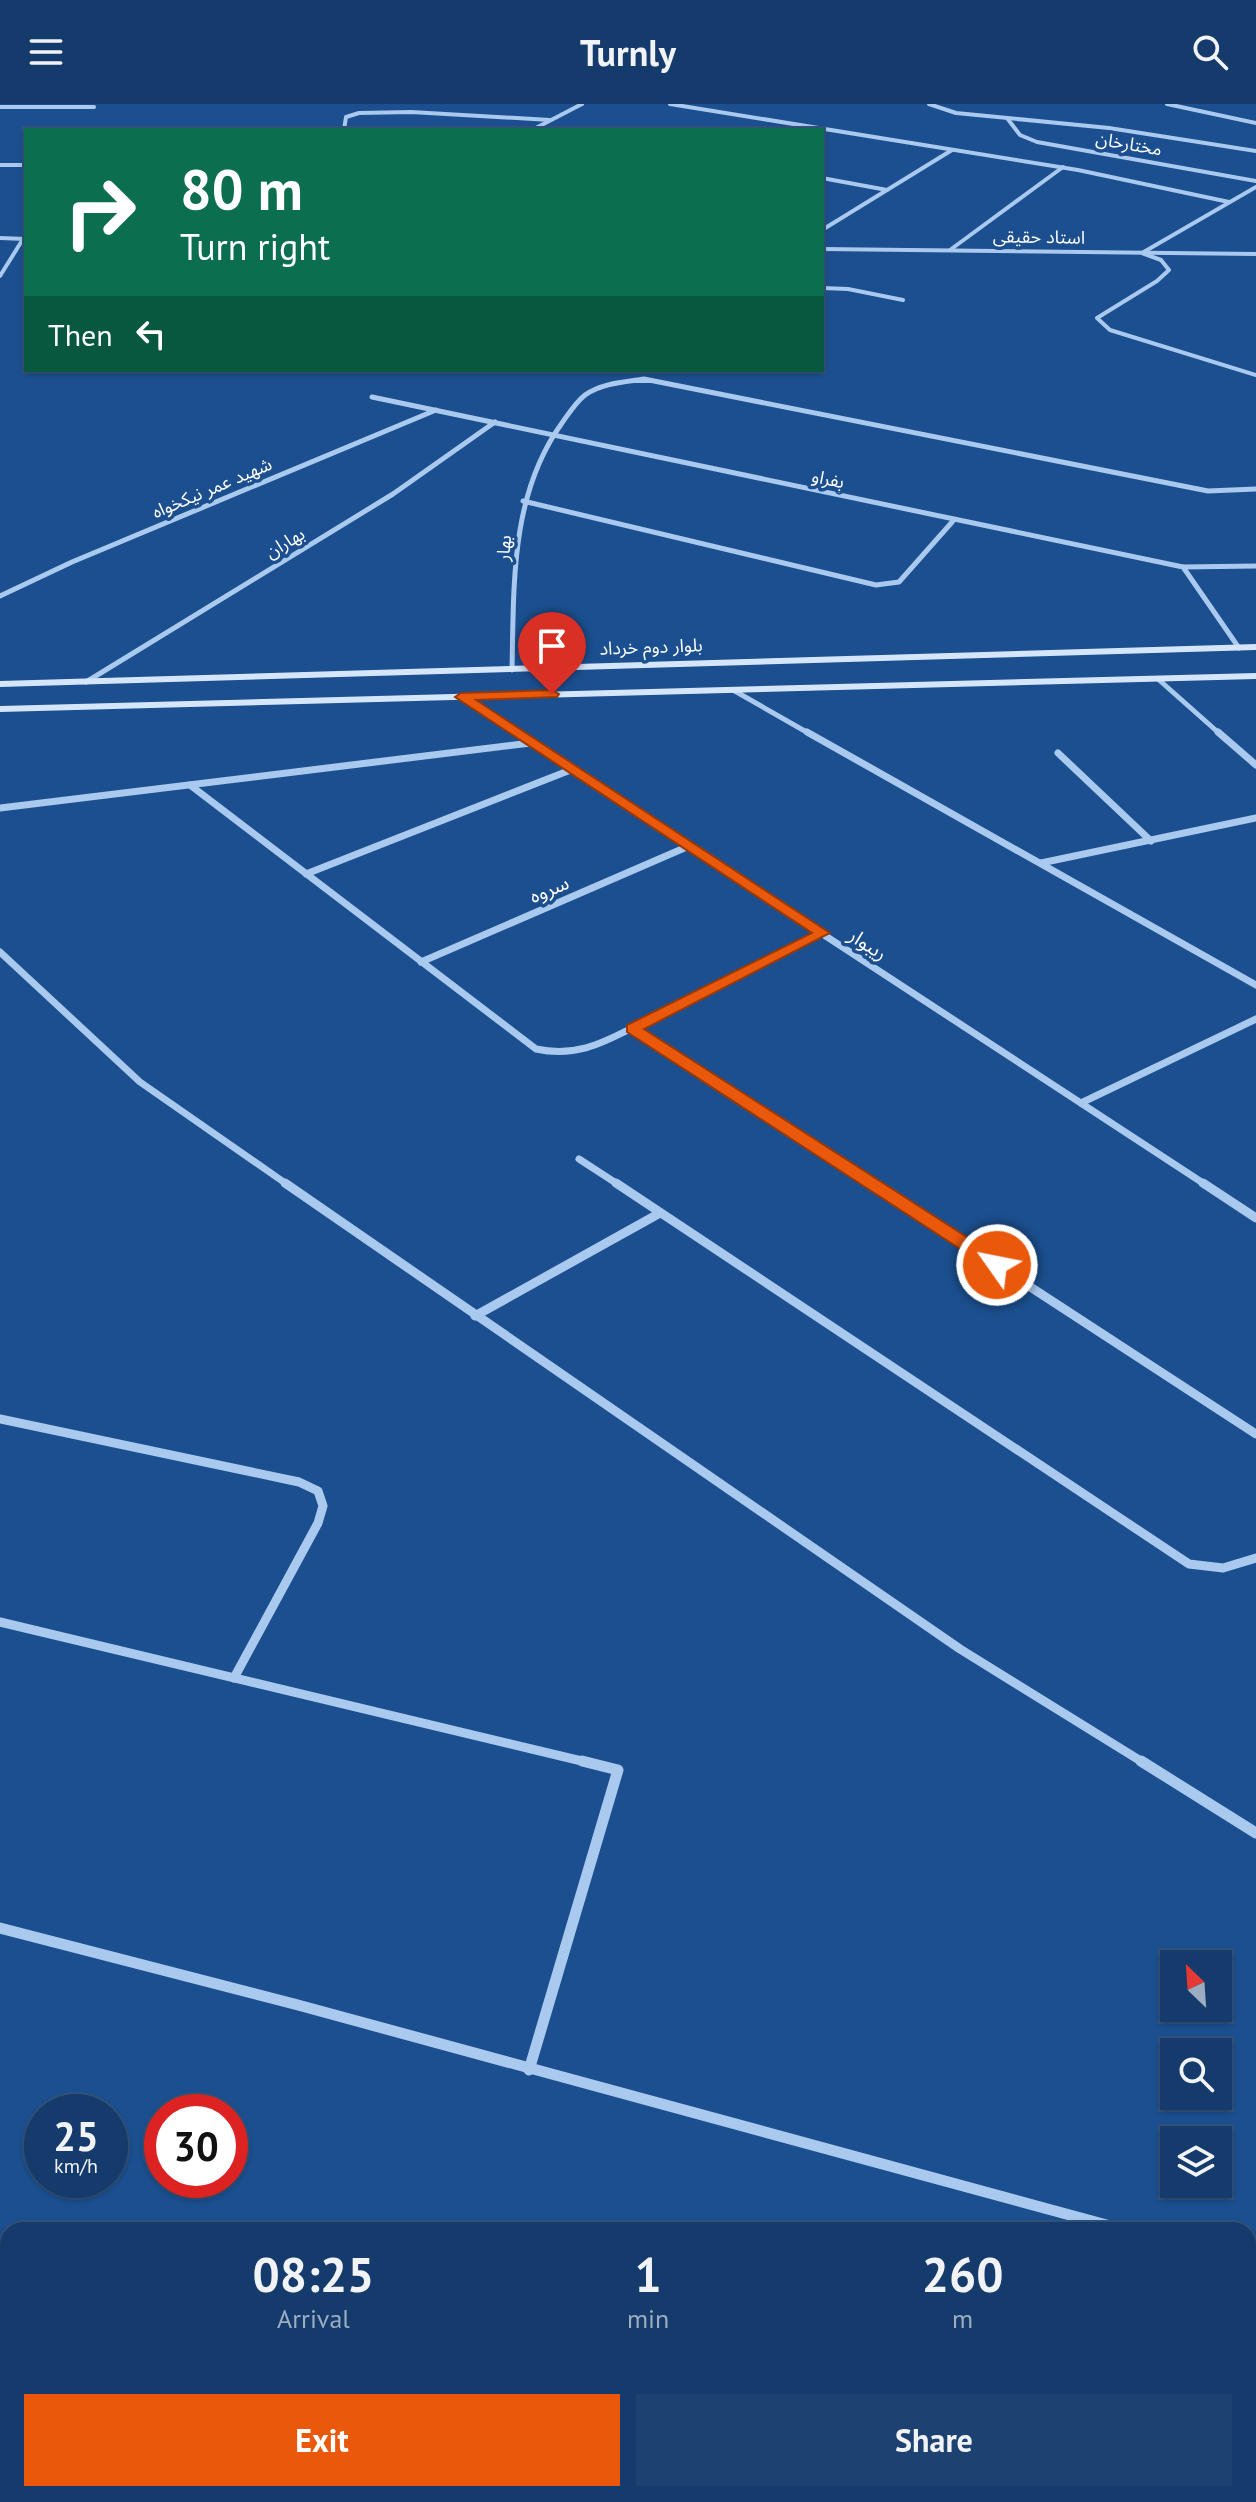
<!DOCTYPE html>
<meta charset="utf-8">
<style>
:root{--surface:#143b6b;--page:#1d4271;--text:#f1f3f6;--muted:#9dadc1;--line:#33557e;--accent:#ea580c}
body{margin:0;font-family:"PT Sans","Noto Sans Arabic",sans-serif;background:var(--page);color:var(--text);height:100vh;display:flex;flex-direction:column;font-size:30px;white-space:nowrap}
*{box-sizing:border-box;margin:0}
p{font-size:26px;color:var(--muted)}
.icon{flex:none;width:44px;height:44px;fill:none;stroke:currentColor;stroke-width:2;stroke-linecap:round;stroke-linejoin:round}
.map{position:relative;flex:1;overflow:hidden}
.details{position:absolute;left:0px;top:2118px;width:1256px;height:280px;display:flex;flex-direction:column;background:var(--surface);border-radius:24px 24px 0 0;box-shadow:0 2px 6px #0004,0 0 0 2px var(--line)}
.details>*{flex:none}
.top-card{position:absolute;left:24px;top:24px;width:800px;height:244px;border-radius:0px;box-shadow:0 2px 6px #0004,0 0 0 2px var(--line);background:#0b6e4f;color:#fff;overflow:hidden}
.needle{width:52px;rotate:335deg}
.fabs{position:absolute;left:1160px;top:1846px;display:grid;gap:16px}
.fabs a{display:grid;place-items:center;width:72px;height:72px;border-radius:0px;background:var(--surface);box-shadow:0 2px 6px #0004,0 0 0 2px var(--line);font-size:40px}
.speed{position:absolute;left:24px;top:1990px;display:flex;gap:16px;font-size:40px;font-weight:700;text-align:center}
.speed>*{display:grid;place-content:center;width:104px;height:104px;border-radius:50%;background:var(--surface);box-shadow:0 2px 6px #0004,0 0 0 2px var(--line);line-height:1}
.speed small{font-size:20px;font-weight:400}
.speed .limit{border:12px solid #d22;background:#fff;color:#111}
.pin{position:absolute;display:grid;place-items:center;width:68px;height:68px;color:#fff;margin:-82px -34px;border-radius:50% 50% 50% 0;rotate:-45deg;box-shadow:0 0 8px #0007}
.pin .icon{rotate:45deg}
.me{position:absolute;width:88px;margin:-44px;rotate:303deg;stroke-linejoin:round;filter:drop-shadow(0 0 6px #0008)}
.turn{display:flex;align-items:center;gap:28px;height:168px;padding:0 24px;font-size:36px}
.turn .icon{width:104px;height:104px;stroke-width:2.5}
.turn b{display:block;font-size:56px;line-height:68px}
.then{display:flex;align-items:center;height:76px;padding:0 24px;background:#0003;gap:16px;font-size:30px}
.eta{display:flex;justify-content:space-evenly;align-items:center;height:136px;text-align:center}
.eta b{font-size:48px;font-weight:700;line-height:56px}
.primary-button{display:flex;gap:16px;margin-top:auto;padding:16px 24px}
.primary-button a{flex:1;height:92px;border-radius:0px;background:var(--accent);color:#fff;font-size:32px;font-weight:700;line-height:92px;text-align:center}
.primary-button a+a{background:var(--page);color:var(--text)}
header{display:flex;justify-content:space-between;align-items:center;height:104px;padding:0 24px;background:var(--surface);font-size:36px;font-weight:700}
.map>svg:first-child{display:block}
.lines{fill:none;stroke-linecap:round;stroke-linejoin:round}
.street-far4{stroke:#a9c9ee;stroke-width:4}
.street-far3{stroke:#a9c9ee;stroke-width:5}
.street-far2{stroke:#a9c9ee;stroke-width:7}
.street-far1{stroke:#a9c9ee;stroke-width:9}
.street{stroke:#a9c9ee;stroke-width:11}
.secondary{fill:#d6e6fa;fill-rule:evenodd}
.route{fill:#ea580c;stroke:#983908;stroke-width:2}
.labels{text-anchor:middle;stroke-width:7;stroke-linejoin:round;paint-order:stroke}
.far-street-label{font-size:18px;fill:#fff;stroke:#1b4f8f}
.street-label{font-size:20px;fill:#fff;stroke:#1b4f8f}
</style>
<header><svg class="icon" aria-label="menu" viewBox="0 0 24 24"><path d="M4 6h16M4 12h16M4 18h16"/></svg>Turnly<svg class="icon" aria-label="search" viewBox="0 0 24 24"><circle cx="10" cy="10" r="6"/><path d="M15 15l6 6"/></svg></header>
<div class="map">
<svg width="1256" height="2398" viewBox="0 0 1256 2398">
<rect width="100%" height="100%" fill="#1b4f8f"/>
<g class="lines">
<g class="street-far4">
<polyline points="670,0 1078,66 1229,98"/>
<polyline points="929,0 956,9 1109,24 1256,47"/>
<polyline points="1167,0 1256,19"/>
<polyline points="0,3 94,3"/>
<polyline points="1007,14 1020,31 1037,38 1256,77"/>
<polyline points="344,26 346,13 359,9 411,8 550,16"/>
<polyline points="532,26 582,0"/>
<polyline points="0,61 26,61"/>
<polyline points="822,74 887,86"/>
<polyline points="1256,83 1142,149 1161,156 1169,166 1157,177 1097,214 1110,226 1256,271"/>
<polyline points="822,126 952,46"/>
<polyline points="0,134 26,135"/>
<polyline points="822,145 1256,150"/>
<polyline points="950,146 1063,63"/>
<polyline points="0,172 23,135"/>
<polyline points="822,184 848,185 903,196"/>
<polyline points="633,277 653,277"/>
</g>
<g class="street-far3">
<polyline points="372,293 1183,463 1239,544"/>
<polyline points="523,397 876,481 899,478 953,417"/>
<polyline points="1183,463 1256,462"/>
<polyline points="0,492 72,458 436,306"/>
<path d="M512,566C514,481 510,391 562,319C569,309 576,298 585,291C602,279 625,278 644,275L1208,387L1256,385"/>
<polyline points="1158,575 1220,630"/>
<polyline points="86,578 393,390 495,318"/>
<polyline points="733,586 810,630"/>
<polyline points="461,593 517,630"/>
</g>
<g class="street-far2">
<polyline points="514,628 1206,1081"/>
<polyline points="807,628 1256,881"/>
<polyline points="1218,628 1256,661"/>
<polyline points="1058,649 1151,737"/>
<path d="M190,681L536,945C574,953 599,941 632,924L874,1081"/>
<polyline points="0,704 531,639"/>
<polyline points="1041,759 1256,714"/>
<polyline points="306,770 573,665"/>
<polyline points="0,848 140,978 288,1081"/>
<polyline points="421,858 689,742"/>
<polyline points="632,924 822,829"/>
<polyline points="1081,999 1256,915"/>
<polyline points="579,1055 619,1081"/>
</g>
<g class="street-far1">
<polyline points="285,1079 960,1545 1144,1659"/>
<polyline points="616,1079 1189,1460 1223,1464 1256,1454"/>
<polyline points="871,1079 1256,1330"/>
<polyline points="1203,1079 1256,1114"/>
<polyline points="475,1212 660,1109"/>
<polyline points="0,1315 299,1378 318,1387 323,1402 318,1419 234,1574"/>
<polyline points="0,1518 590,1659"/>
</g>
<g class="street">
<polyline points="1141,1657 1256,1729"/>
<polyline points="0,1824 298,1901 1125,2126"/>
<polyline points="529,1966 618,1666 582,1657"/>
<polyline points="1248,2162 1256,2169"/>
<polyline points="0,2253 8,2255"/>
<polyline points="1248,2257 1256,2247"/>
<polyline points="1248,2302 1256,2306"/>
<polyline points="423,2390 448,2398"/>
<polyline points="1128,2398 1135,2390"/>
</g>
<g class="secondary">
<polygon points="1256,540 1256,546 0,583 0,577"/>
<polygon points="1256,569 1256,575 0,608 0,602"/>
</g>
</g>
<polygon class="route" points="552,586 559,590 557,593 476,596 830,829 644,925 1004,1157 1006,1161 1004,1165 991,1165 627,928 627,921 812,829 455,593 461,589"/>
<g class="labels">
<g class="far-street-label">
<text transform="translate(1129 40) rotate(10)" y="6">مختارخان</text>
<text transform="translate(1039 133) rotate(1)" y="6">استاد حقیقی</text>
<text transform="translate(828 375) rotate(12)" y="6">بفراو</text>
<text transform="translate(212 384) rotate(-23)" y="6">شهید عمر نیکخواه</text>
<text transform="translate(285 439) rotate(-31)" y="6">بهاران</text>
<text transform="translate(504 444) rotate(-85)" y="6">بهار</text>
<text transform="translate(651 543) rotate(-2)" y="6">بلوار دوم خرداد</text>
</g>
<g class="street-label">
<text transform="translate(549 785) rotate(-23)" y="7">سروه</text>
<text transform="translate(868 840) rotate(33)" y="7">ریبوار</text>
</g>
</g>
</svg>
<div class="fabs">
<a><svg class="needle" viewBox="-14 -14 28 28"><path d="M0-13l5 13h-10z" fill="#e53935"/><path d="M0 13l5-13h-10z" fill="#9dadc1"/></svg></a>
<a><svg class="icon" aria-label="search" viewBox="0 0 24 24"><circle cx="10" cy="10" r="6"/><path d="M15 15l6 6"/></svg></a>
<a><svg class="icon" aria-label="layers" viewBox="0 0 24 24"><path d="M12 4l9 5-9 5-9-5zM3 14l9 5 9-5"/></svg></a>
</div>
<div class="speed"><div>25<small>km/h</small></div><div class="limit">30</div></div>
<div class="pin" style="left:552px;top:590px;background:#d93025"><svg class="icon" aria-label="arrive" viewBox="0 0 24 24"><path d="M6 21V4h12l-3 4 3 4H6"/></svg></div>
<svg class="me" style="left:997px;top:1161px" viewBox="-20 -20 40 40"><circle r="17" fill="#ea580c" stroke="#fff" stroke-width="3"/><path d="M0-11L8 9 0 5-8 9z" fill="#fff"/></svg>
<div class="top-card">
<div class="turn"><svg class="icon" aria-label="right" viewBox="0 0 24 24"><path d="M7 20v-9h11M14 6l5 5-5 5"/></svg><div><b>80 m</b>Turn right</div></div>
<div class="then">Then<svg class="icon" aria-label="left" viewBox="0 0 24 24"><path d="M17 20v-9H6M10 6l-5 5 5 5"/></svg></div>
</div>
<section class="details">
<div class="eta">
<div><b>08:25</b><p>Arrival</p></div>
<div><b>1</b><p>min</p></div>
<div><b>260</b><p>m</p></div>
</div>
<div class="primary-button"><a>Exit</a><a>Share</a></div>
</section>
</div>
